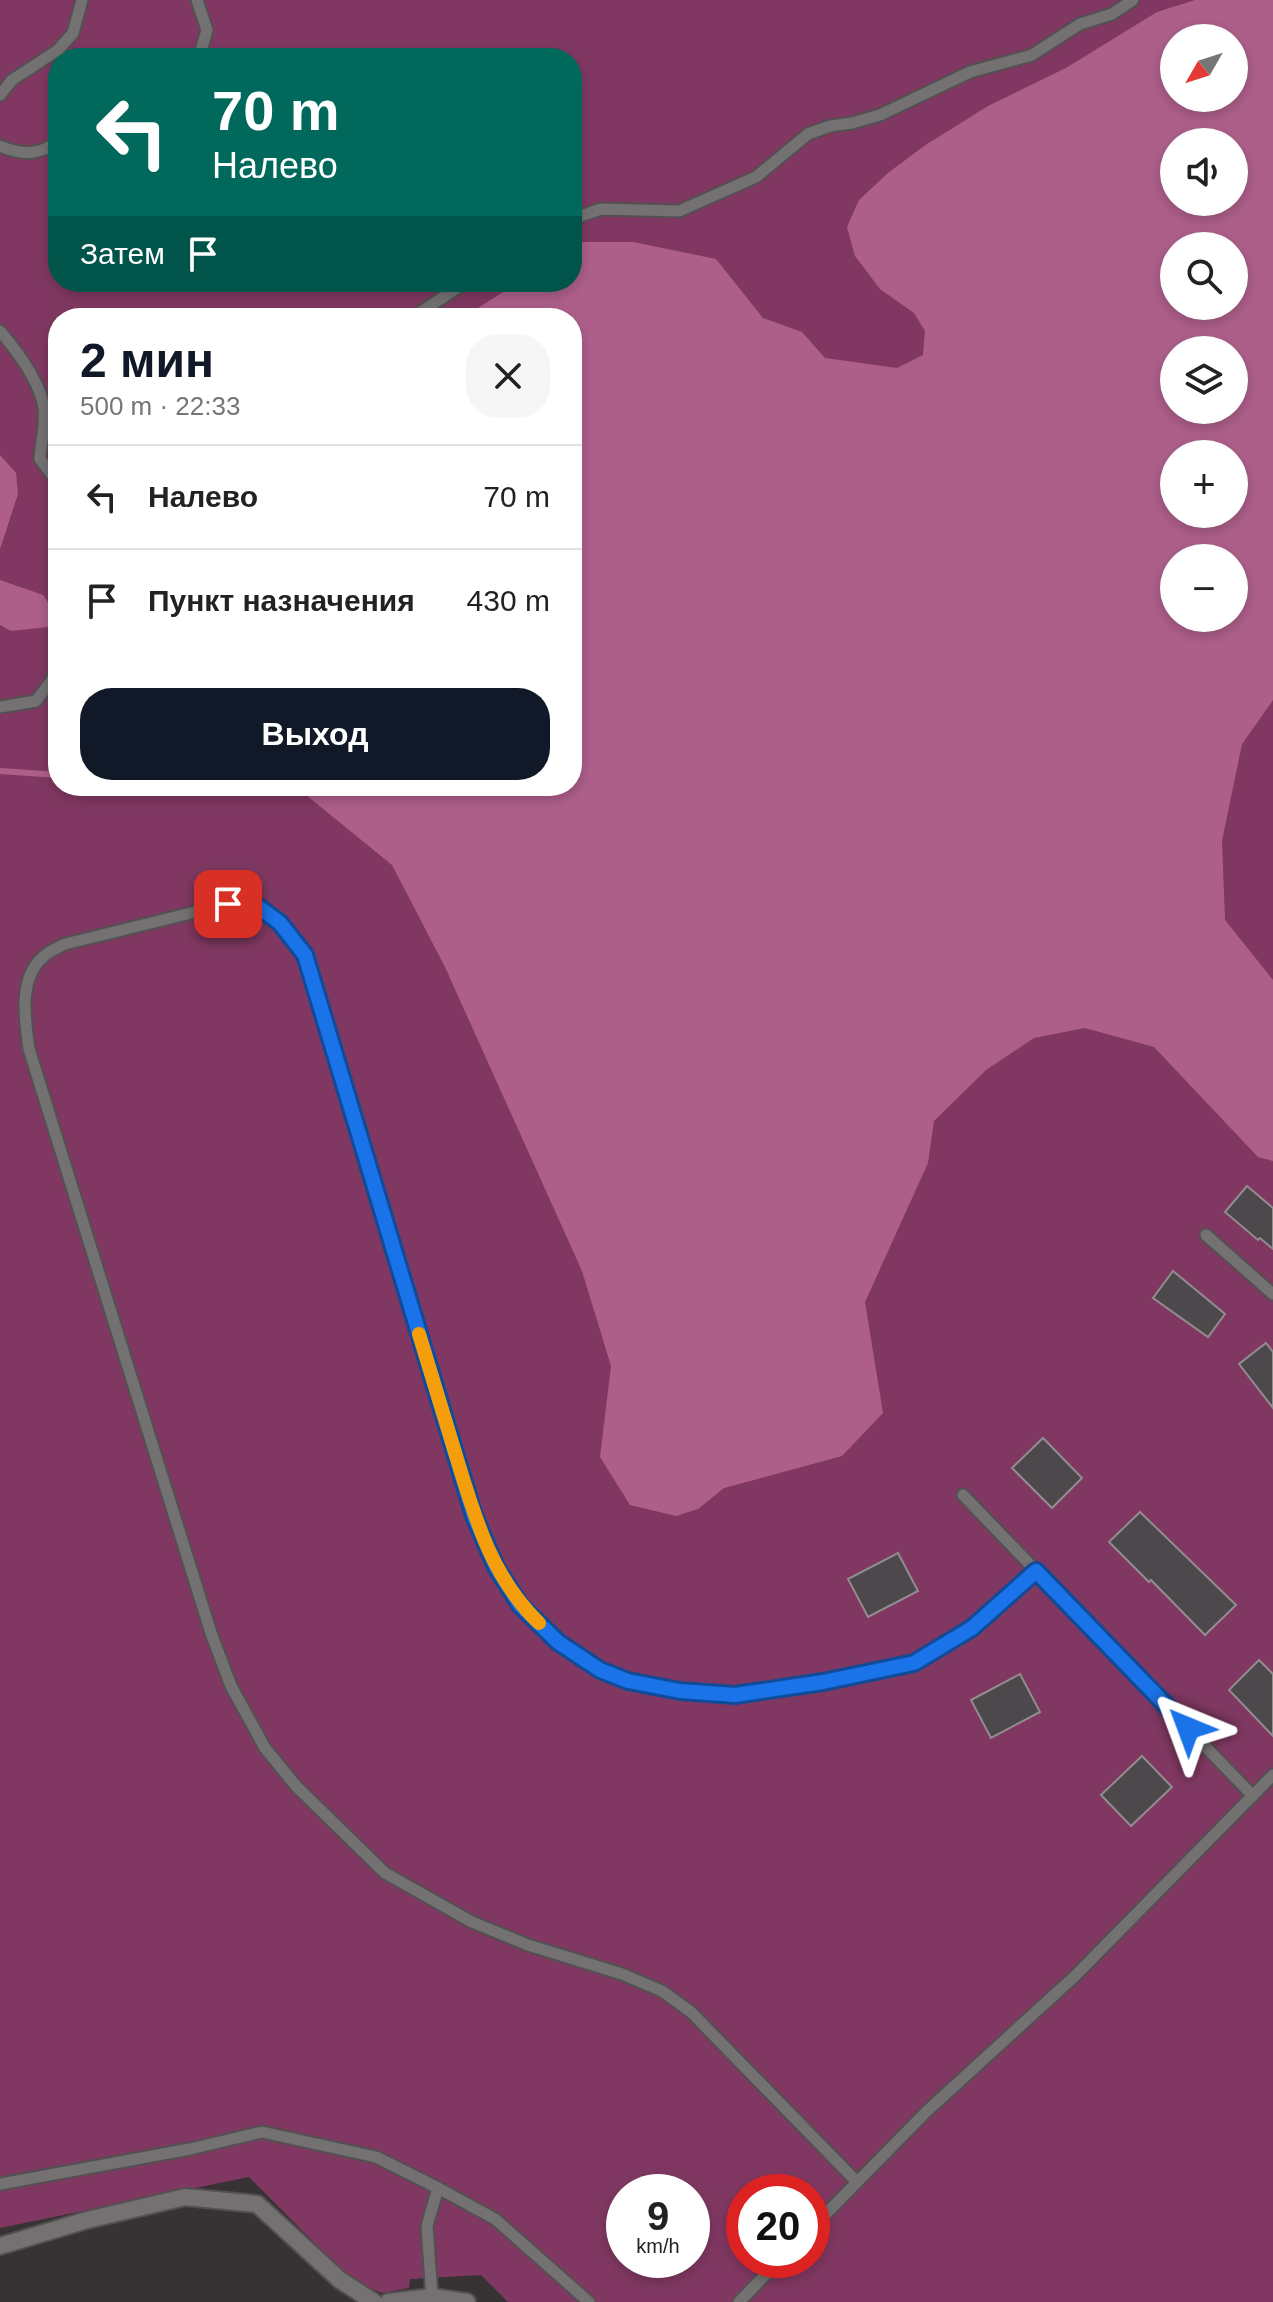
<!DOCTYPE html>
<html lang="ru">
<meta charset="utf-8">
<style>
:root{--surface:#fff;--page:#f6f6f6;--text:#222;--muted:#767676;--line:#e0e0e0;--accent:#111827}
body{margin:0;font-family:Arial,sans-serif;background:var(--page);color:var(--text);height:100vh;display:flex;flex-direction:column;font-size:30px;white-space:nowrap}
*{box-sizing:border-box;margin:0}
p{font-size:26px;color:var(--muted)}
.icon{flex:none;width:44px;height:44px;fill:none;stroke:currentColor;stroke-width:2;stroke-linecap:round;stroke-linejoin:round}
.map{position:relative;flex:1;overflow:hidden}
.sheet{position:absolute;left:48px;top:308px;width:534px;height:488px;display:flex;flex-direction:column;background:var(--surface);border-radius:32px;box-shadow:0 4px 12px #0003}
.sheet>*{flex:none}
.guide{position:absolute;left:48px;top:48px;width:534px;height:244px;border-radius:32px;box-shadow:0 4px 12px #0003;background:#00695c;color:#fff;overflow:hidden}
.needle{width:52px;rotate:231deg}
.buttons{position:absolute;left:1160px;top:24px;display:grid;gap:16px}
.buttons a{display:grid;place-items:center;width:88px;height:88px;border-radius:50%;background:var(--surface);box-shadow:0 4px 12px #0003;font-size:40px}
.speed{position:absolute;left:606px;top:2174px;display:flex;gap:16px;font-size:40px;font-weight:700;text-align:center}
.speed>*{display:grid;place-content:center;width:104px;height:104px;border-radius:50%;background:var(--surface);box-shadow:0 4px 12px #0003;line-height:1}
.speed small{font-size:20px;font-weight:400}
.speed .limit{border:12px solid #d22;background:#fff;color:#111}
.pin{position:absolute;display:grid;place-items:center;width:68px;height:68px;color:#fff;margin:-34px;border-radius:16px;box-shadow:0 4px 12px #0006}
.me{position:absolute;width:88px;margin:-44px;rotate:316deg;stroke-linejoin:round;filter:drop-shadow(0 0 6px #0008)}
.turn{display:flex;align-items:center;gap:28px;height:168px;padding:0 32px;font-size:36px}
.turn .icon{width:104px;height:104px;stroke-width:2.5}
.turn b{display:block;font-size:56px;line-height:68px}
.then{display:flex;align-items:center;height:76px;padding:0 32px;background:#0003;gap:16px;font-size:30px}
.round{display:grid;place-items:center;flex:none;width:84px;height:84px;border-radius:32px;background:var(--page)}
.overview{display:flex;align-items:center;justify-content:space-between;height:136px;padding:0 32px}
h1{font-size:48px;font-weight:700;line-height:60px;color:var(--accent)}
.action{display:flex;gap:16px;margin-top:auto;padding:16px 32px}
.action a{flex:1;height:92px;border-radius:32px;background:var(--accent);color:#fff;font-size:32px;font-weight:700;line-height:92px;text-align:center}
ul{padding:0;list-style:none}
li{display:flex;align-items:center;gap:24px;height:104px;padding:0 32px;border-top:2px solid var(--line)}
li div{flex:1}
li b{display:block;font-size:30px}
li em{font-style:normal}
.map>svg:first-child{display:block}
.green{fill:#803862;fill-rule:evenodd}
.water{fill:#ad5f8a;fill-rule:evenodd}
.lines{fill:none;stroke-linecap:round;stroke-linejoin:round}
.stream{stroke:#ad5f8a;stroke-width:6}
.building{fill:#4d484b;stroke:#928c8f;stroke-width:2}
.lane-casing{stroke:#545052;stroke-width:15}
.street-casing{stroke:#545052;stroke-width:20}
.lane{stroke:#747173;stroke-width:11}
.street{stroke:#747173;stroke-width:16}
.route-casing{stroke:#114b97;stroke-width:20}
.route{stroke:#1a73e8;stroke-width:14}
.slow{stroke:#f59e0b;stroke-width:14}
</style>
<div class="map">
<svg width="1273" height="2302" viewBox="0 0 1273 2302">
<rect width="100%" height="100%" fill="#373234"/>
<path class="green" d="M0,0H1273V2302H508L481,2275L410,2279L409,2288L382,2293L351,2280L249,2177L0,2228ZM1174,38H1234V98H1174ZM58,58H572V282H58ZM1174,142H1234V202H1174ZM1174,246H1234V306H1174ZM58,318H572V786H58ZM1174,350H1234V410H1174ZM1174,454H1234V514H1174ZM1174,558H1234V618H1174ZM624,2192H692V2260H624ZM744,2192H812V2260H744Z"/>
<g class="water">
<path d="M1195,0H1273V700L1242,744L1222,841L1225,920L1273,980V1161L1258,1157L1154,1047L1085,1028L1034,1038L986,1070L934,1121L928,1163L865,1302L883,1413L842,1456L724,1488L698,1509L676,1516L630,1505L600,1457L611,1366L582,1271L445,967L392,865L295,786H572V318H462L519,282H572V249L583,242H633L716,259L763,318L802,332L825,358L897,368L923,355L925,331L914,313L880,289L855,256L847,227L859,200L888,173L924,146L988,106L1066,68L1157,12ZM1174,38H1234V98H1174ZM1174,142H1234V202H1174ZM1174,246H1234V306H1174ZM1174,350H1234V410H1174ZM1174,454H1234V514H1174ZM1174,558H1234V618H1174Z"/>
<polygon points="0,455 16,473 18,494 0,549"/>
<polygon points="0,580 43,595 53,609 48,627 11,631 0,625"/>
</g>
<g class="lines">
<polyline class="stream" points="0,771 58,775"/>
</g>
<g class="building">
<polygon points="1247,1186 1273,1208 1273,1249 1260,1238 1258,1240 1225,1212"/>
<polygon points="1173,1271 1225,1314 1208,1337 1153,1298"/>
<polygon points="1266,1343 1273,1352 1273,1408 1239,1364"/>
<polygon points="1043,1438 1082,1478 1052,1508 1012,1468"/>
<polygon points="1140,1512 1236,1605 1205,1635 1151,1580 1149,1582 1109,1542"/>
<polygon points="898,1553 918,1591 868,1617 848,1579"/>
<polygon points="1259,1660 1273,1674 1273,1736 1229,1690"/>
<polygon points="1020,1674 1040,1712 991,1738 971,1700"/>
<polygon points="1142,1756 1172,1787 1131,1826 1101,1795"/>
</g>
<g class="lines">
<defs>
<g id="lane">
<polyline points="197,0 207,30 199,58"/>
<polyline points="0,95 12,80 58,50 73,33 82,0"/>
<path d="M0,146C22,155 39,156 58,141"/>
<polyline points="572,219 601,209 679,211 756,177 808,134 830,126 852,123 880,115 970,72 1032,55 1080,24 1112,14 1133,0"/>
<polyline points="412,318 466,282"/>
<path d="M0,331C17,351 40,381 44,408C46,425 41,442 40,459L58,483"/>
<polyline points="0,707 36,701 52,680 58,664"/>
<polyline points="1206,1235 1273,1294"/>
<polyline points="963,1495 1253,1796"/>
<path d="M857,2182L691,2012L662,1991L622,1974L528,1945L472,1922L385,1873L296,1786L265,1748L231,1686L211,1633L29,1049C25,1020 18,979 43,957C49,951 58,948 65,944L228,904L256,905L280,923L305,955L474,1516L496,1567L520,1605L558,1642L600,1670L628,1681L680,1691L735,1695L823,1682L914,1663L972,1628L1036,1571"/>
<polyline points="0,2184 190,2149 262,2132 376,2157 438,2188 495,2219 589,2302"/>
<polyline points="812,2228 927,2111 1075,1976 1273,1775"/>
<polyline points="432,2297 427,2226 438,2188"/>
<polyline points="739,2302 780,2260"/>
</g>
<g id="street">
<polyline points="0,2246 87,2220 185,2197 257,2204 340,2280 374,2302"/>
<polyline points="388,2302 432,2297 467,2302"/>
</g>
</defs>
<use href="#lane" class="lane-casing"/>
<use href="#street" class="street-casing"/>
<use href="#lane" class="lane"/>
<use href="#street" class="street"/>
</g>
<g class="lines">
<defs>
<polyline id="route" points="228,904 256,905 280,923 305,955 474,1516 496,1567 520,1605 558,1642 600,1670 628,1681 680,1691 735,1695 823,1682 914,1663 972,1628 1036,1571 1188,1728"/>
</defs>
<use href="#route" class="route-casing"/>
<use href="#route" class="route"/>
<path class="slow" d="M419,1334C432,1376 444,1417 457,1459C475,1518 492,1578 539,1623"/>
</g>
</svg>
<div class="buttons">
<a><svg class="needle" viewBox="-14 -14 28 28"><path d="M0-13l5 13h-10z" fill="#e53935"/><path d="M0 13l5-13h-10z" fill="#767676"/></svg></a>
<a><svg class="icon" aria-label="sound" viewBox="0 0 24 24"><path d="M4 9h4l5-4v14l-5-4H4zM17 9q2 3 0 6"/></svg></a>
<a><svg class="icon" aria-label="search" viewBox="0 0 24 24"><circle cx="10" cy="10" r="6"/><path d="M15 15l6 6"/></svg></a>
<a><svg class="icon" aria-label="layers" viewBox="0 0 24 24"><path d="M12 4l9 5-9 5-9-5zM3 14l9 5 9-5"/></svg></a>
<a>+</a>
<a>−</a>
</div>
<div class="speed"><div>9<small>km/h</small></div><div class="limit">20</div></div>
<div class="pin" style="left:228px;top:904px;background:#d93025"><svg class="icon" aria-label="arrive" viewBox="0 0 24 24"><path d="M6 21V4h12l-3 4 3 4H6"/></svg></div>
<svg class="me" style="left:1188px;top:1728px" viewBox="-20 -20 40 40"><path d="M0-17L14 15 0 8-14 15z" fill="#1a73e8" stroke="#fff" stroke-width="4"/></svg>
<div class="guide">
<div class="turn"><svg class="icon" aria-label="left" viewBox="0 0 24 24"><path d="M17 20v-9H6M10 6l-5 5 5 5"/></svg><div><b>70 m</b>Налево</div></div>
<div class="then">Затем<svg class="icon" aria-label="arrive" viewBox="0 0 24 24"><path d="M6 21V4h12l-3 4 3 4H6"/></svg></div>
</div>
<section class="sheet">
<div class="overview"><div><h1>2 мин</h1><p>500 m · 22:33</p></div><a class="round"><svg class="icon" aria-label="close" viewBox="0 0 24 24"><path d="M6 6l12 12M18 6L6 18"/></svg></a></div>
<ul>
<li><svg class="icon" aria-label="left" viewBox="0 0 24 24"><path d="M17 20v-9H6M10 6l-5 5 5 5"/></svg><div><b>Налево</b></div><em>70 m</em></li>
<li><svg class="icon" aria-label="arrive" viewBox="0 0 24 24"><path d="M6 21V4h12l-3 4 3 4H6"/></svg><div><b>Пункт назначения</b></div><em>430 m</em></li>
</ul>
<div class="action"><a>Выход</a></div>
</section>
</div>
